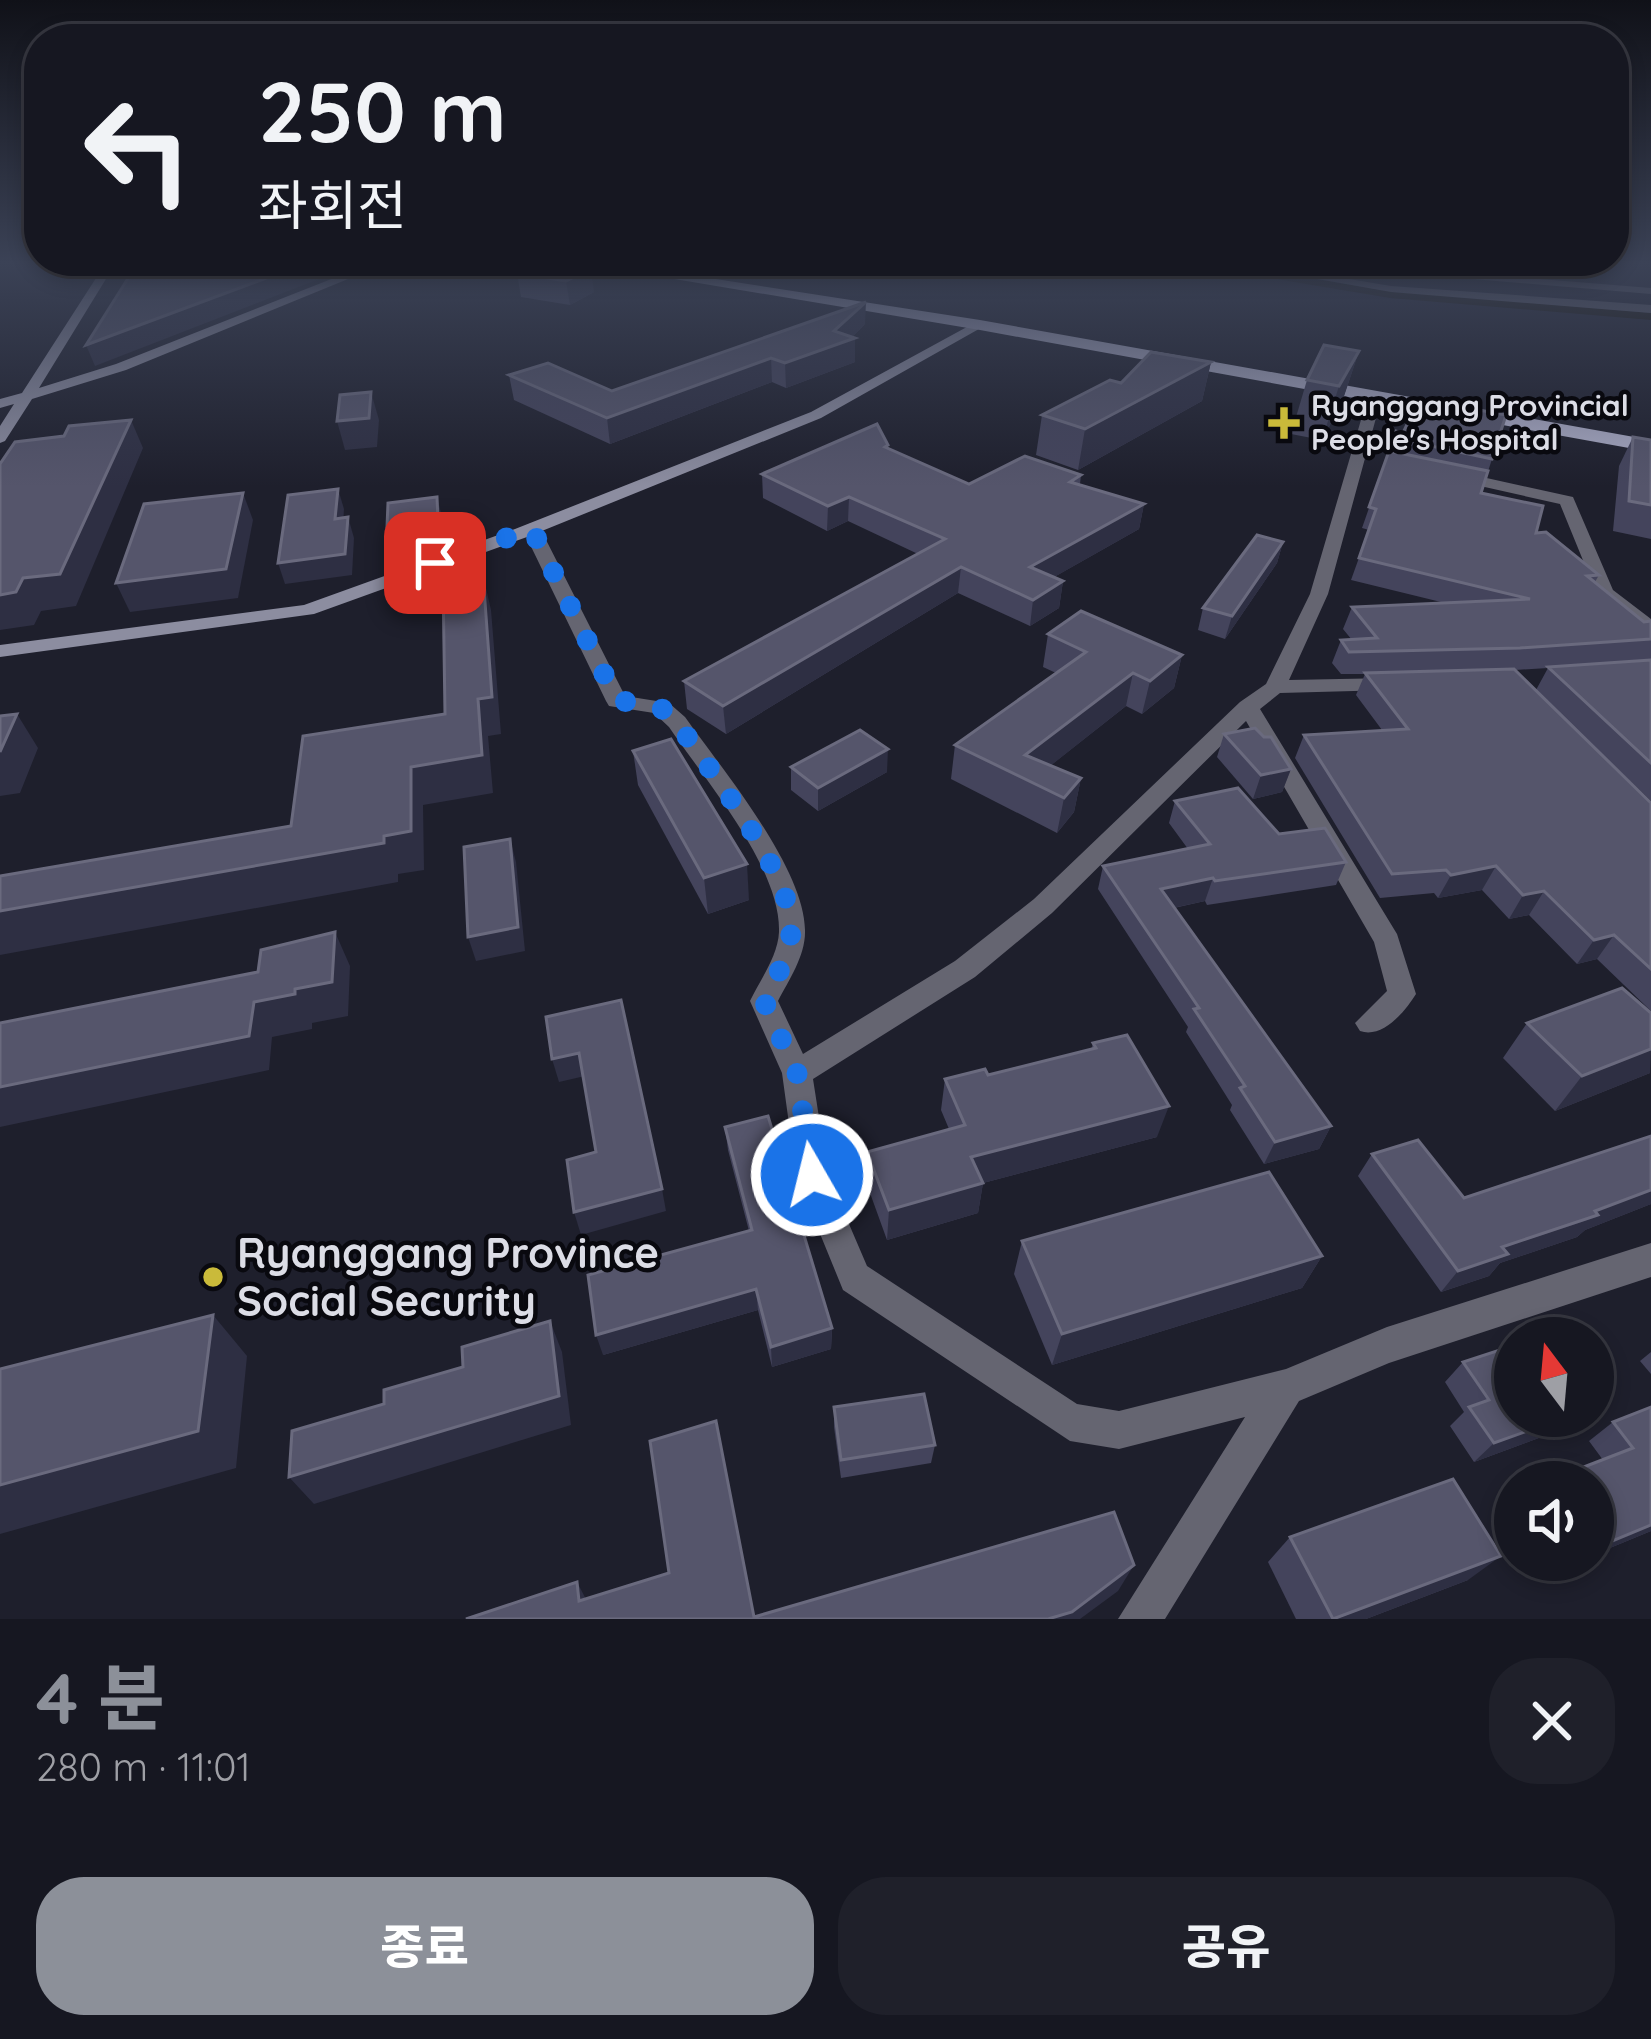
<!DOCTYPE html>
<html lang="ko">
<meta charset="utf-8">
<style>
:root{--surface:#161721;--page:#1f202a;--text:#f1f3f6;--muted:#9e9fa5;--line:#35363f;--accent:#8c9099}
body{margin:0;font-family:Quicksand,"Noto Sans KR",sans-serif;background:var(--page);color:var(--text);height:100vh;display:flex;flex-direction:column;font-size:45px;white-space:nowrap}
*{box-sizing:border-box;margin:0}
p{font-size:39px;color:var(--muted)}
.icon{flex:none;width:66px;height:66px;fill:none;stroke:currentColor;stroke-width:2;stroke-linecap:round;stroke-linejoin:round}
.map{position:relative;height:1619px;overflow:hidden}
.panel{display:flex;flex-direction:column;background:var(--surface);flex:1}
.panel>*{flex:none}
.hud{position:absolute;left:24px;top:24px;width:1605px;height:252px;border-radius:48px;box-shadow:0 6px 18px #0003,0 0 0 3px var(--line);background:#161721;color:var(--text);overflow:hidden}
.needle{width:78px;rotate:344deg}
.buttons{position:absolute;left:1494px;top:1317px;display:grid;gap:24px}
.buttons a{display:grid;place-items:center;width:120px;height:120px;border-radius:50%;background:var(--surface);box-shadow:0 6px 18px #0003,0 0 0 3px var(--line);font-size:60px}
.pin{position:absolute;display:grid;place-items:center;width:102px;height:102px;color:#fff;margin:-51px;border-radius:24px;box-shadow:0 6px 18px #0006}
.me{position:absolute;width:132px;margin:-66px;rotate:352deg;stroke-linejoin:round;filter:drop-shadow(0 0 9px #0008)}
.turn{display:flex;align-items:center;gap:42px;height:252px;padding:0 36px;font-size:54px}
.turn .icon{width:156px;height:156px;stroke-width:2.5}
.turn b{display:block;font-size:84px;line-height:102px}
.round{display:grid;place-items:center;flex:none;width:126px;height:126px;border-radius:48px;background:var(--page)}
.overview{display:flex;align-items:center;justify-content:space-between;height:204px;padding:0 36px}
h1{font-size:72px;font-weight:800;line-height:90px;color:var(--accent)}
.button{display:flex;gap:24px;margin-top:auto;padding:24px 36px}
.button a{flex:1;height:138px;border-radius:48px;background:var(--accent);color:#fff;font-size:48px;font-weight:800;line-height:138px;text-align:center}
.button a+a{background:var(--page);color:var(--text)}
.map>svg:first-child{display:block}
.water{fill:#100c00}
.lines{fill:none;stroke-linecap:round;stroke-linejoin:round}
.street{fill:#656571;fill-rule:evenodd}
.secondary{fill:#8c8da0;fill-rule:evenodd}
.primary{fill:#aaabc4;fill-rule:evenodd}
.wall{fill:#44445c}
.shaded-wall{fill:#2e2f43}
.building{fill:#55556b;stroke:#6a6a7e;stroke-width:3}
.route{stroke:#1a73e8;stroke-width:21;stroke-dasharray:0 37.8}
.poi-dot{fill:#caba3a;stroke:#09090f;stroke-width:4.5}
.labels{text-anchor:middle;stroke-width:9;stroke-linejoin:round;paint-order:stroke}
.far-poi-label{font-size:30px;font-weight:bold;fill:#dcdde6;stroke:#09090f;text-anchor:start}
.near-poi-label{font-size:42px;font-weight:bold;fill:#dcdde6;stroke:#09090f;text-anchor:start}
</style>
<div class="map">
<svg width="1651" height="1619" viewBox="0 0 1651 1619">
<rect width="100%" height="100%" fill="#1e1f2c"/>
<polygon class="water" points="1168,261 1208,261 1382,290 1651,313 1651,320 1390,298"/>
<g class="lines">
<g class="street">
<polygon points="1216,261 1241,261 1391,286 1651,305 1651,313 1391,292"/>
<polygon points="1338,263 1651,288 1651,294 1342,268"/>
<path d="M1375,392L1382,396L1328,594L1289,680L1391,678L1401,684L1391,690L1280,693L1260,709L1397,934L1416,994C1405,1012 1382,1039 1360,1031L1355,1023L1387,991L1374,942L1246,721L1052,913L975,977L813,1079L828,1175L867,1266L1077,1404L1119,1411L1286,1369L1387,1327L1651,1243V1277L1389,1363L1299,1401L1165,1619H1118L1245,1417L1119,1449L1070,1441L843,1290L796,1175L782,1073L750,1001C760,980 778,956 779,932C781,867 704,779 669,727L654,713L609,706L606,701L522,528L531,523L540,528L625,696L669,703L685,717C722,769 804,867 805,930C806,955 789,980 778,1001L803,1054L955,961L1034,899L1240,702L1266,684L1310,594L1368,396Z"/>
<polygon points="1455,471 1573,497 1613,590 1651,619 1651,635 1598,597 1560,504 1449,479 1447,476"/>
</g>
<g class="secondary">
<polygon points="107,261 117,261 39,388 116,364 377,261 392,261 126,370 32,399 5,441 0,443 0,426 14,404 0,408 0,399 22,393"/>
<polygon points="976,322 986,325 821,418 527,537 314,614 0,657 0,645 304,605 515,529 811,412"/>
</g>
<polygon class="primary" points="567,261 600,261 980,320 1651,440 1651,452 980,330"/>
</g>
<g class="wall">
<polygon points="542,261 578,261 594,292 570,305 521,297 517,273"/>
<polygon points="865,324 852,337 855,362 786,388 772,382 610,444 514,400 509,375 612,391"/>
<polygon points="1359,351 1342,402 1322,440 1291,434 1307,380"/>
<polygon points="1211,362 1202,401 1078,470 1036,455 1042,415 1121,383"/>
<polygon points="1396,431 1492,459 1481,493 1599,575 1595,582 1644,622 1651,621 1651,801 1536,690 1548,668 1515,670 1651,803 1651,1011 1597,959 1577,964 1529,915 1509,919 1482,890 1438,898 1434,893 1380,898 1295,758 1304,735 1382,730 1356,695 1365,674 1341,674 1332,663 1341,640 1352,640 1343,629 1352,607 1445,603 1351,580 1369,530 1362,528"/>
<polygon points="1633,437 1651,440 1651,539 1613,531 1619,466"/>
<polygon points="888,445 888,448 969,484 1081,475 1080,484 1144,504 1139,529 1054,577 1063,581 1059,608 1030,626 958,593 726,734 687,709 684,681 918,554 848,521 827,531 763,498 762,474"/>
<polygon points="1283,542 1277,563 1225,639 1198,630 1203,608"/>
<polygon points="1048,634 1182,655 1174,688 1142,714 1126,706 1051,765 1081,778 1074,812 1057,833 951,779 955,745 1056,673 1043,667"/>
<polygon points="1224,734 1291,769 1282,792 1253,799 1217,757"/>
<polygon points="633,751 749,900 708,914 638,785"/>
<polygon points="791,767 887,772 818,811 791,790"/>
<polygon points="1175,801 1279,834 1346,862 1336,885 1207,905 1205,901 1174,908 1331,1126 1319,1149 1264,1164 1230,1110 1232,1105 1186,1032 1188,1027 1098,889 1103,866 1188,849 1169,823"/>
<polygon points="1527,1023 1650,1073 1555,1111 1503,1058"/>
<polygon points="1093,1043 1157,1137 983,1183 978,1213 887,1240 866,1182 867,1152 949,1129 941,1110 945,1079 988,1075 1091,1050"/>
<polygon points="725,1127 832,1328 831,1349 772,1367 758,1310 603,1355 749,1231 728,1150"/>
<polygon points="1651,1136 1651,1204 1585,1230 1577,1237 1500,1263 1489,1276 1441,1292 1358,1176 1372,1154 1464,1198"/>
<polygon points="1022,1241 1322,1256 1302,1288 1052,1365 1014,1274"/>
<polygon points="1651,1352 1651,1374 1640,1361"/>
<polygon points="1463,1362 1515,1416 1587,1416 1579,1423 1474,1462 1450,1426 1464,1412 1445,1382"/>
<polygon points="834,1407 935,1445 931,1463 841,1478 834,1427"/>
<polygon points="1651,1407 1651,1531 1593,1555 1603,1460 1589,1441 1613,1422"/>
<polygon points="1515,1495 1515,1538 1496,1510"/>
<polygon points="1290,1537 1468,1580 1366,1619 1296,1619 1268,1562"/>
<polygon points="1529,1560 1580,1560 1540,1576"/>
</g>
<g class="shaded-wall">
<polygon points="312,261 363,262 95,366 86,345"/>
<polygon points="571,261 578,261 579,268 591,269 594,292 570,305 566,281"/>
<polygon points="866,302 865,324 848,341 855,338 855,362 786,388 785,363 834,331"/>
<polygon points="1359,351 1342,402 1322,440 1339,386"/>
<polygon points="771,358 772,382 610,444 607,418"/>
<polygon points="1211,362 1202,401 1078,470 1085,429"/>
<polygon points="371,392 379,420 377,447 345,450 337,421"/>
<polygon points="131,420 143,448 76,606 41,611 34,625 0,630 0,595 23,578"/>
<polygon points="338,489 344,509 342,539 335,519"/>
<polygon points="243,493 253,520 238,598 130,612 116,583"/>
<polygon points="437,497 442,517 443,542 393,548 387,527"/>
<polygon points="849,497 848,521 827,531 828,506"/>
<polygon points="1144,504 1139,529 1026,593 1030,567"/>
<polygon points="348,517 354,538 352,575 285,584 278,563"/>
<polygon points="1283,542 1277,563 1225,639 1232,616"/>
<polygon points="961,567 958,593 726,734 723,706"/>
<polygon points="483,575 491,610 501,734 488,736 493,793 423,805 424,870 398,874 398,882 0,955 0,911 384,836 411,767 478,699"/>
<polygon points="1063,581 1059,608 1030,626 1033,600"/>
<polygon points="1182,655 1174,688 1142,714 1150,681"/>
<polygon points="1133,673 1126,706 1030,782 1025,755"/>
<polygon points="17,714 38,748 20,793 0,796 0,752"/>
<polygon points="888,749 887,772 818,811 818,788"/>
<polygon points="1291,769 1282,792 1253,799 1261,775"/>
<polygon points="1081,778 1074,812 1057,833 1064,798"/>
<polygon points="510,839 516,862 525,951 476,961 468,937"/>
<polygon points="747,864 749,900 708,914 704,878"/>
<polygon points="1496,866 1482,890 1438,898 1451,875"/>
<polygon points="1213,878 1205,901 1154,912 1161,889"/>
<polygon points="1544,891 1529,915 1509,919 1523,895"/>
<polygon points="335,932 350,966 348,1016 312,1023 312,1029 272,1037 269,1070 0,1127 0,1087 295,989"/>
<polygon points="1614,935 1597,959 1577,964 1594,940"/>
<polygon points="1651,1049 1650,1073 1555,1111 1582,1076"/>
<polygon points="579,1053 585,1076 559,1082 552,1059"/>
<polygon points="1169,1106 1157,1137 983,1183 978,1213 887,1240 889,1210 971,1157"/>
<polygon points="1331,1126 1319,1149 1264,1164 1275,1142"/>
<polygon points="662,1189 666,1211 581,1235 574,1212"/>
<polygon points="1651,1190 1651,1204 1585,1230 1577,1237 1500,1263 1489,1276 1441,1292 1458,1271 1502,1247"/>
<polygon points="1322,1256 1302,1288 1052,1365 1062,1334"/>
<polygon points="756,1289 758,1310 603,1355 596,1335"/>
<polygon points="213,1315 247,1356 236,1468 0,1534 0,1485"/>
<polygon points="550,1321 562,1352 571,1425 314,1504 289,1477"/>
<polygon points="832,1328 831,1349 772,1367 771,1347"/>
<polygon points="1569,1416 1587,1416 1579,1423 1474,1462 1494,1443"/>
<polygon points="1651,1525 1651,1531 1593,1555 1593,1549"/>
<polygon points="1501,1556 1468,1580 1366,1619 1336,1619"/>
<polygon points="1564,1560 1580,1560 1540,1576"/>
<polygon points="1134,1565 1118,1591 1080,1619 1048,1619"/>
<polygon points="577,1582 590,1607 579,1601"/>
</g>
<g class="building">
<polygon points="129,261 312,261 86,345 132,272 123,272"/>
<polygon points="542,261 573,261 591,269 566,281 517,273"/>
<polygon points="866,302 834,331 855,338 785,363 771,358 607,418 509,375 548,363 612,391"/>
<polygon points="1324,345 1359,351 1339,386 1307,380"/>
<polygon points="1151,352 1211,362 1085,429 1042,415 1110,380 1121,383"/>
<polygon points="371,392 369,418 337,421 340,395"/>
<polygon points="1419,399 1506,415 1492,459 1393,438 1396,431 1403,433"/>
<polygon points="131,420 60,574 23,578 16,592 0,595 0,464 15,442 64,436 69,426"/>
<polygon points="877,424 888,445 885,447 969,484 1025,456 1081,475 1070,482 1144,504 1030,567 1063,581 1033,600 961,567 723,706 684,681 945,539 849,497 828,506 762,474"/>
<polygon points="1633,437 1651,440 1651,505 1629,501"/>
<polygon points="1389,451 1488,471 1481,493 1543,506 1536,533 1546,532 1599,575 1587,576 1644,622 1651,621 1651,639 1520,648 1349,652 1341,640 1377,638 1352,607 1530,599 1359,558 1376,509 1369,507"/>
<polygon points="338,489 335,519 348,517 345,554 278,563 288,495"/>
<polygon points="243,493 226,569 116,583 144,504"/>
<polygon points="437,497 438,521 387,527 388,503"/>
<polygon points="1257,535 1283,542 1232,616 1203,608"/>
<polygon points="483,575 492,697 478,699 482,755 411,767 411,831 384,836 384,843 0,911 0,876 291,826 303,736 445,714 443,580"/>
<polygon points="1081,611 1182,655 1150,681 1133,673 1025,755 1081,778 1064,798 955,745 1086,652 1048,634"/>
<polygon points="1651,660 1651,763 1548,667"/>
<polygon points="1514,669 1651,803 1651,969 1614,935 1594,940 1544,891 1523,895 1496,866 1451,875 1446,870 1392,874 1304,735 1408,729 1365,673"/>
<polygon points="17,714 0,752 0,716"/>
<polygon points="1255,728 1264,737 1271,737 1291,769 1261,775 1224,734"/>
<polygon points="860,730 888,749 818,788 791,767"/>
<polygon points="671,739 747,864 704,878 633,751"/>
<polygon points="1238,788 1279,834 1325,828 1346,862 1215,881 1213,878 1161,889 1331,1126 1275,1142 1240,1088 1245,1086 1194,1009 1199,1008 1103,866 1210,844 1175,801"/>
<polygon points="510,839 518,927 468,937 464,847"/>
<polygon points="335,932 332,982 295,989 295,994 254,1002 249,1036 0,1087 0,1023 258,972 261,950"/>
<polygon points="1622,988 1651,1013 1651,1049 1582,1076 1527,1023"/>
<polygon points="621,1000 662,1189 574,1212 567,1160 596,1152 579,1053 552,1059 546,1017"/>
<polygon points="1127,1035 1169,1106 971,1157 983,1183 889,1210 867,1152 965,1125 945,1079 985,1069 988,1075 1096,1048 1093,1043"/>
<polygon points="768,1116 832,1328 771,1347 756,1289 596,1335 588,1275 752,1230 725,1127"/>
<polygon points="1651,1136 1651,1190 1595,1211 1598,1215 1502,1247 1508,1254 1458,1271 1372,1154 1418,1140 1464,1198"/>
<polygon points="1269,1172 1322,1256 1062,1334 1022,1241"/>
<polygon points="213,1315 198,1431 0,1485 0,1369"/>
<polygon points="550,1321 559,1396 289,1477 292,1431 384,1404 384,1390 463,1367 462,1347"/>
<polygon points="1560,1330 1566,1338 1535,1338"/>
<polygon points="1515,1345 1515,1416 1569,1416 1494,1443 1469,1407 1489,1400 1463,1362"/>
<polygon points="1593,1391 1603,1403 1593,1407"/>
<polygon points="924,1394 935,1445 841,1460 834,1407"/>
<polygon points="1651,1407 1651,1525 1593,1549 1593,1482 1545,1482 1633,1448 1613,1422"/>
<polygon points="716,1421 754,1617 1114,1512 1134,1565 1072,1612 1048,1619 466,1619 577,1582 579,1601 669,1573 650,1441"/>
<polygon points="1453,1479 1501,1556 1333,1619 1290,1537"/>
</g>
<linearGradient id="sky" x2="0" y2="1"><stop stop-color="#101118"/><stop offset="0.54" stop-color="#3b4256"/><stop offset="1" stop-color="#3b4256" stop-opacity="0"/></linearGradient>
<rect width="1651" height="487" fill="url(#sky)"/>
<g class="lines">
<path class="route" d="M435,563L532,529L617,700L661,708L677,722C709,770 795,876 791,932C790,955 774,981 764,1001L797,1073L812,1175"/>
</g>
<g class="poi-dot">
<path d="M1278 405h12v12h12v12h-12v12h-12v-12h-12v-12h12z"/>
<circle cx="213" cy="1277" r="12"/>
</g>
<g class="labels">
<g class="far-poi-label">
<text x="1311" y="416">Ryanggang Provincial<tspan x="1311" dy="34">People's Hospital</tspan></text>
</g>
<g class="near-poi-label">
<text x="237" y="1268">Ryanggang Province<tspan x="237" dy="48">Social Security</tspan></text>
</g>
</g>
</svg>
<div class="buttons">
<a><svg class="needle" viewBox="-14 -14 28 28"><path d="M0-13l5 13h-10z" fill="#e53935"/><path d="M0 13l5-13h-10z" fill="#9e9fa5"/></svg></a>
<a><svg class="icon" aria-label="sound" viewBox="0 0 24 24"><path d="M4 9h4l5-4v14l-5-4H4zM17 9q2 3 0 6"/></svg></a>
</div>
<div class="pin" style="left:435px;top:563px;background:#d93025"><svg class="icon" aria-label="arrive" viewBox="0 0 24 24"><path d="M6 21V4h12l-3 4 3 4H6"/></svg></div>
<svg class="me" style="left:812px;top:1175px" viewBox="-20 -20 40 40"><circle r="17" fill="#1a73e8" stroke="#fff" stroke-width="3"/><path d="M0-11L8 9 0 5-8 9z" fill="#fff"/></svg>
<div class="hud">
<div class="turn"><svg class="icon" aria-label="left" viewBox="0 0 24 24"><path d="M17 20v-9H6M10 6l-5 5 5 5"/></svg><div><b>250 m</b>좌회전</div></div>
</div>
</div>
<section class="panel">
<div class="overview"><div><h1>4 분</h1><p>280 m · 11:01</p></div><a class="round"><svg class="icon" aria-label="close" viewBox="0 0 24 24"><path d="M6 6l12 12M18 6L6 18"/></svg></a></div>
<div class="button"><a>종료</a><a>공유</a></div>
</section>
